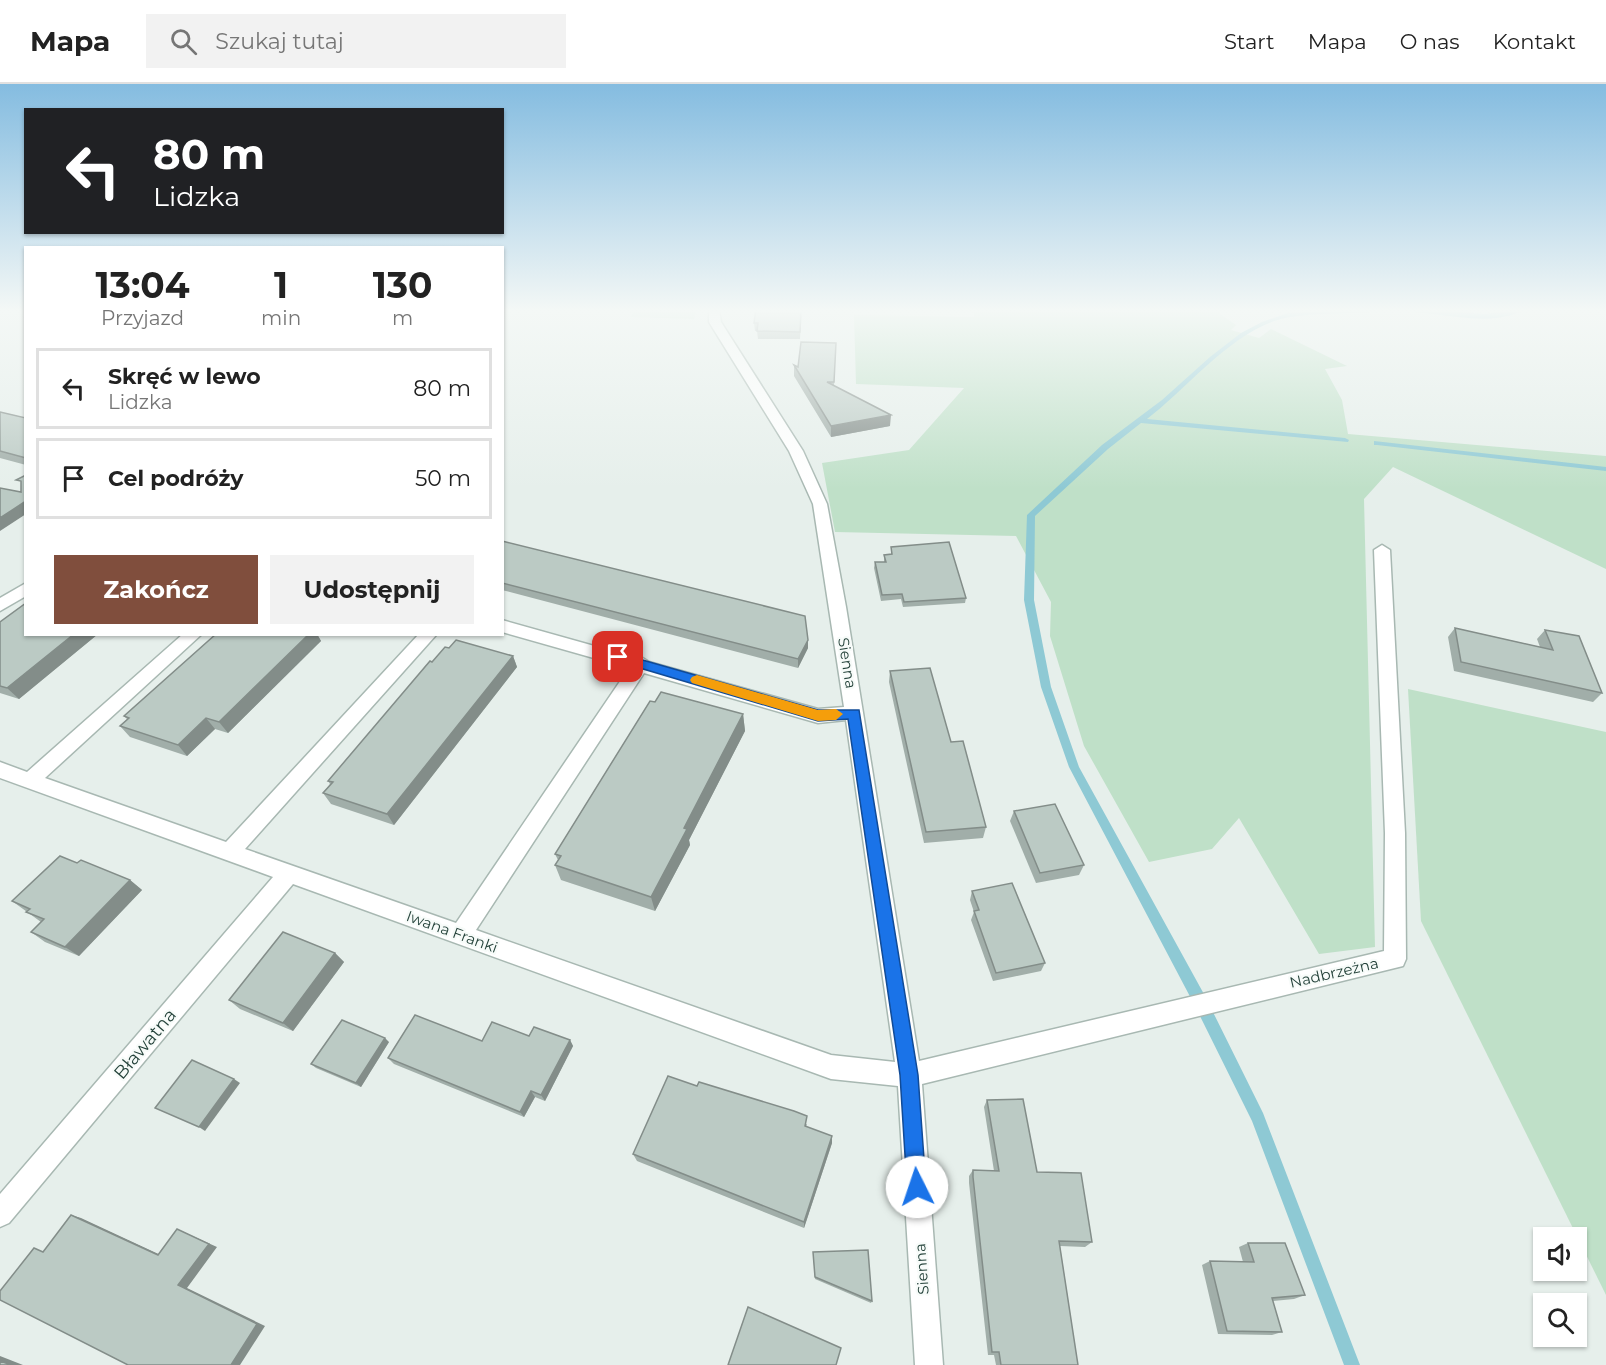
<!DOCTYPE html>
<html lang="pl">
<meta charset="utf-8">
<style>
:root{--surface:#fff;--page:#f2f2f2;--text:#222;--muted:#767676;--line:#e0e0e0;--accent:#804e3d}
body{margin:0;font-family:Montserrat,sans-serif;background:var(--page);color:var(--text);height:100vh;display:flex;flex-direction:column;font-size:22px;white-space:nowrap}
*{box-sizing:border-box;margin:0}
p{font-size:20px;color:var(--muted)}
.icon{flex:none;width:33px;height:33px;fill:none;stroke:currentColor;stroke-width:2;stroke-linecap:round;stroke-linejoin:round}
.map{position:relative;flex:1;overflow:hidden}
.details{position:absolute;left:24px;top:162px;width:480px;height:390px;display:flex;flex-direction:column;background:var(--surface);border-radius:0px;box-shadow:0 2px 4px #0004}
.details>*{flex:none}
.hud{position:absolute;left:24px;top:24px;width:480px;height:126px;border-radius:0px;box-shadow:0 2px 4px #0004;background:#202124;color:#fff;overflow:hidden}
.controls{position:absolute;left:1533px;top:1143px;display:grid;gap:12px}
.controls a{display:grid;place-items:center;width:54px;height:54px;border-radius:0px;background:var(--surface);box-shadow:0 2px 4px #0004;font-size:30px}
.pin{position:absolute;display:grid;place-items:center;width:51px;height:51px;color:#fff;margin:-26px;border-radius:12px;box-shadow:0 3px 9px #0006}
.me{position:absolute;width:66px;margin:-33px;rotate:356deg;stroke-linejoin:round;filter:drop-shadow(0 0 4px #0008)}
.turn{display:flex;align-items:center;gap:21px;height:126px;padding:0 30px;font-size:27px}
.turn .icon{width:78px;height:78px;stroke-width:2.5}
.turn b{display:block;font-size:42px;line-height:51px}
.eta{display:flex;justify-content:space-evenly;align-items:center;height:102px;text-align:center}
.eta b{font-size:36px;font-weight:700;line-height:42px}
.cta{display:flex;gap:12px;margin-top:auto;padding:12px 30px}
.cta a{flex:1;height:69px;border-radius:0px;background:var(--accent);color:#fff;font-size:24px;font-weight:700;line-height:69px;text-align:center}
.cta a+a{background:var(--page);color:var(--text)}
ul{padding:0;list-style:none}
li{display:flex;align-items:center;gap:18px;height:81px;margin:0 12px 9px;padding:0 18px;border:3px solid var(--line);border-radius:0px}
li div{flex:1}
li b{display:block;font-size:22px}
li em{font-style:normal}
header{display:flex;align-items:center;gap:36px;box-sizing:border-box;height:84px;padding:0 30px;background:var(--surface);border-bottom:2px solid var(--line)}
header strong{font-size:28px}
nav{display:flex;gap:33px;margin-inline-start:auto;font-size:21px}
.search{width:420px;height:54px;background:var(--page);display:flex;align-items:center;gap:15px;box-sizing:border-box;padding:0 21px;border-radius:0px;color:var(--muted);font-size:22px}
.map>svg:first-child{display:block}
.green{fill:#bfe0c8}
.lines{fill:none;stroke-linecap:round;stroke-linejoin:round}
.stream{fill:#8ec9d4;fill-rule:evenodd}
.minor-casing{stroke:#a8b8b2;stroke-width:3}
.minor{fill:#fff;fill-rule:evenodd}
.wall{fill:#a1aea9}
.shaded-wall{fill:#838d89}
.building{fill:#bbcac4;stroke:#838d89;stroke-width:1.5}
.route{fill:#1a73e8;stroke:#114b97;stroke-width:1.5}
.slow{fill:#f59e0b}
.labels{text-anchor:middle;stroke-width:4.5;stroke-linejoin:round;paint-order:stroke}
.street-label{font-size:15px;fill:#24423a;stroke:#f7fbf9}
.near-street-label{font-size:18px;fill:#24423a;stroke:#f7fbf9}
</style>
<header>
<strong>Mapa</strong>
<div class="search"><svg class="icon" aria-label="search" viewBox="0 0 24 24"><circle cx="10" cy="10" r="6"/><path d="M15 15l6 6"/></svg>Szukaj tutaj</div>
<nav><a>Start</a><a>Mapa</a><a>O nas</a><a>Kontakt</a></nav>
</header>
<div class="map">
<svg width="1606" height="1281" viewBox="0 0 1606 1281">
<rect width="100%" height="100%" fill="#e6efeb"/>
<g class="green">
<polygon points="634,225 697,225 694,235 631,233"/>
<polygon points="974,225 1213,225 1236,241 1231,246 1259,254 1271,245 1347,282 1325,285 1342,316 1348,350 1606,372 1606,485 1393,383 1364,415 1375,863 1319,870 1239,734 1212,765 1149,778 1084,662 1050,552 1051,518 1016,452 835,448 822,379 909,366 964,304 856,300 854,231 974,233"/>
<polygon points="1408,605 1606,648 1606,1211 1421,837"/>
</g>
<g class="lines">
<g class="stream">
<path d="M1351,225H1395C1387,228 1377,228 1368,228C1342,230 1316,229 1290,233C1237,241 1188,304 1147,335L1345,354L1349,356L1348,358L1141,339L1108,365L1035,432L1034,516L1051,603L1079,683L1205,912L1263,1029L1360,1281H1344L1252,1037L1195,922L1069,683L1041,603L1024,516L1027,431L1102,361L1162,316L1210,273L1241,249L1262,238L1288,229Z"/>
<path d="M1405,225H1429L1484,230L1525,225C1499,241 1461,233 1433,230C1424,229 1413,229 1405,225Z"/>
<polygon points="1374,357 1606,383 1606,387 1377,361 1374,361"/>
</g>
<defs>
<g id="minor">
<path d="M709,225H719L721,238L803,367L827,420L846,523L919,977L1384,867L1385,749L1374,466L1382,461L1390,466L1405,749L1406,875L1403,882L922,1000L943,1281H915L898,1002L831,995L293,800L9,1139L0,1143V1110L273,793L0,694V678L27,688L183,550H202L45,694L226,758L419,550H437L245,765L456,839L629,584L502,548V536L637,574L641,573L649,578L818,625L844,623L813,420L789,367L709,238ZM644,589L818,639L846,636L895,978L831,971L476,846Z"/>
<polygon points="26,499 26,512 0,527 0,514"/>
</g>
</defs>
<use href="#minor" class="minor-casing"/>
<use href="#minor" class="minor"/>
</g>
<g class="wall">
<polygon points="802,225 800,255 758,255 757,247 755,247 754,239"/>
<polygon points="836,259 834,302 890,342 831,353 794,292 794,281 798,283"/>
<polygon points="0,328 26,334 26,381 0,374"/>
<polygon points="502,457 808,556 808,564 798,584 502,506"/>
<polygon points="891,463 966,514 965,519 903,523 901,515 881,517 874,484 875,478 884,478 884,471 891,470"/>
<polygon points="0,538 26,550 98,550 19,615 0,609"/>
<polygon points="1455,544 1540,563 1537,555 1545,546 1602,609 1593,618 1454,587 1448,553"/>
<polygon points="216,550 317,550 321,557 228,649 215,645 187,672 130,653 120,642 127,635 124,632"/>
<polygon points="449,564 513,572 517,583 394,741 331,720 323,709 330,700 328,697 432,578"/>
<polygon points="890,587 951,658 986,743 983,754 924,759 889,598"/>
<polygon points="655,618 743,630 745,647 689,756 690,761 655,827 561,796 555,781 558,776 555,770"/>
<polygon points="1014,727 1084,781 1079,791 1036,799 1010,737"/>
<polygon points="77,779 130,796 142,806 79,872 45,858 31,848 41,838 12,817"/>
<polygon points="972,807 1045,879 1041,887 993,897 971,836 974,828 970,816"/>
<polygon points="335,869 344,878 293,947 240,925 229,916"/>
<polygon points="529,952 570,956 573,962 545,1017 535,1013 524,1033 394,980 388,974 482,957"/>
<polygon points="389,958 361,1003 316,984 311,980"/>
<polygon points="987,1016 1037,1088 1092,1158 1085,1163 1060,1162 1078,1281 996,1281 994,1271 988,1271 969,1099 969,1092 973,1086 994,1087 984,1023"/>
<polygon points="807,1040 806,1043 832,1059 804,1144 637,1077 633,1070"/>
<polygon points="1248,1159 1305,1211 1294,1215 1273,1217 1282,1248 1272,1251 1218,1250 1202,1181 1210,1177 1243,1178 1239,1163"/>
<polygon points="813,1168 872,1217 871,1219 815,1195"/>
</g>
<g class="shaded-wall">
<polygon points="891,331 890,342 831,353 831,342"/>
<polygon points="26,417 26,430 0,447 0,434"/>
<polygon points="74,550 98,550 19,615 7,604"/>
<polygon points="306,550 317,550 321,557 228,649 219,638"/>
<polygon points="808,556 808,564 798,584 798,575"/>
<polygon points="513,572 517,583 394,741 387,730"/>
<polygon points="743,630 745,647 689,756 690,761 655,827 651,813 684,744"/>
<polygon points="206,634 215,645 187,672 178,661"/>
<polygon points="130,796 142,806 79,872 65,863"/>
<polygon points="335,869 344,878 293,947 283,939"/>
<polygon points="385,954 389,958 361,1003 356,999"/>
<polygon points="570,956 573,962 545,1017 541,1011"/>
<polygon points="234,995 240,999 205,1047 199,1043"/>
<polygon points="531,1007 535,1013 524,1033 520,1028"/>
<polygon points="832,1052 832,1059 804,1144 804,1138"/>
<polygon points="71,1131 81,1134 167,1174 158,1171"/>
<polygon points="177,1145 217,1163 187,1204 265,1242 240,1281 231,1281 178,1201"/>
<polygon points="0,1272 23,1281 11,1281 0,1277"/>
</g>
<g class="building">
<polygon points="756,225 801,225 800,248 757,247 758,239 754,239"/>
<polygon points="801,258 836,259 834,298 827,298 891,331 831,342 794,281 798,283"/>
<polygon points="0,328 26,334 26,374 0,367"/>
<polygon points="26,391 26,417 0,434 0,404 21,408 21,397 16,396"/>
<polygon points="502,457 805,532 808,556 798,575 502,499"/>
<polygon points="949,458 966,514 904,518 902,510 882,511 875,478 886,478 884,471 892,470 891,463"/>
<polygon points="26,519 26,550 74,550 7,604 0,602 0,538"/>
<polygon points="1455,544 1553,566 1545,546 1579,552 1602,609 1461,578"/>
<polygon points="216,550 309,550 219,638 206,634 178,661 120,642 129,634 124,632"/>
<polygon points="456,556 513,572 387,730 323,709 333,698 328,697 430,577 432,578 445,563 449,564"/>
<polygon points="930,584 951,658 963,657 986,743 926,748 890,587"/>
<polygon points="661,608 743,630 684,744 687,745 651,813 555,781 561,772 555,770 650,617 655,618"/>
<polygon points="1055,720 1084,781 1040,789 1014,727"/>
<polygon points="60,772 77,779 81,776 130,796 65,863 31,848 44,835 26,828 30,825 12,817"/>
<polygon points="1012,799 1045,879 996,889 974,827 979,826 972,807"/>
<polygon points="283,848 335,869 283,939 229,916"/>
<polygon points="415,931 482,957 492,938 529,952 534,943 570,956 541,1011 531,1007 520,1028 388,974"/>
<polygon points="342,936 385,954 356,999 311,980"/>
<polygon points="192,976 234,995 199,1043 155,1024"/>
<polygon points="668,992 697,1002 699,998 794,1027 807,1032 805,1042 832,1052 804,1138 633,1070"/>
<polygon points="1023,1015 1037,1088 1081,1089 1092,1158 1059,1157 1078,1281 1001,1281 999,1268 992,1268 973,1093 973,1086 999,1087 987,1016"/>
<polygon points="71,1131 158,1171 177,1145 209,1160 178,1201 257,1240 231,1281 128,1281 0,1216 0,1207 34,1164 43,1168"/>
<polygon points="1248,1159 1285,1159 1305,1211 1272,1214 1282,1248 1227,1247 1210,1177 1254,1178"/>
<polygon points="868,1166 872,1217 815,1193 813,1168"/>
<polygon points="748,1223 841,1264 836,1281 728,1281"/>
<polygon points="0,1277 11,1281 0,1281"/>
</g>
<linearGradient id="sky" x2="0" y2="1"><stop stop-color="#84bce0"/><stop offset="0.56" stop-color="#f4f8f6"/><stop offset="1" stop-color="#f4f8f6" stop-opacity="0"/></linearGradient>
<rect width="1606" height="405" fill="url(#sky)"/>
<polygon class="route" points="618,569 818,626 859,626 918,991 926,1103 924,1110 917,1112 910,1110 907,1103 900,991 848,635 818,637 613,576 611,573 613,570"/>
<polygon class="slow" points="697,591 818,626 836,625 843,630 836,636 818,637 692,599 690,596 692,593"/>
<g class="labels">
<g class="street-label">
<text transform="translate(847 579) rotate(81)" y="5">Sienna</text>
<text transform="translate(452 848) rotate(20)" y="5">Iwana Franki</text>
<text transform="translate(1334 889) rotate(-13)" y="5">Nadbrzeżna</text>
<text transform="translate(922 1185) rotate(-94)" y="5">Sienna</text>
</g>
<g class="near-street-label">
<text transform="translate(145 960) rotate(-50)" y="6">Bławatna</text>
</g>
</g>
</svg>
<div class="controls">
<a><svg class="icon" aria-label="sound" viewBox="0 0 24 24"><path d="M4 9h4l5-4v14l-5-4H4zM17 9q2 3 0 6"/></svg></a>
<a><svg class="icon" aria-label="search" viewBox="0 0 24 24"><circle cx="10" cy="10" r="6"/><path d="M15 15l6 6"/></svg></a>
</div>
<div class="pin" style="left:618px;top:573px;background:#d93025"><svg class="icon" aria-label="arrive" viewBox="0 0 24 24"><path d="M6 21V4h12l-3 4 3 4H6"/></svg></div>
<svg class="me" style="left:917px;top:1103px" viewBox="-20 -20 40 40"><circle r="19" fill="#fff"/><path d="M0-13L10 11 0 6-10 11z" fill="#1a73e8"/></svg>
<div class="hud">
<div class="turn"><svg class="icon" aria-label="left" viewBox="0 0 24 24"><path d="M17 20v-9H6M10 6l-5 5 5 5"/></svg><div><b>80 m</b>Lidzka</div></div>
</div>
<section class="details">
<div class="eta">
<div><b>13:04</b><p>Przyjazd</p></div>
<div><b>1</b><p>min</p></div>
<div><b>130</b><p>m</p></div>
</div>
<ul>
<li><svg class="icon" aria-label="left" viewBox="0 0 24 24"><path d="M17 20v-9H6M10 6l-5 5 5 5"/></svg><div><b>Skręć w lewo</b><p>Lidzka</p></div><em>80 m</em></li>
<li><svg class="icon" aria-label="arrive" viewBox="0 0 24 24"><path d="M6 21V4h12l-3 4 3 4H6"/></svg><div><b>Cel podróży</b></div><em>50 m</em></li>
</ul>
<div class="cta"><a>Zakończ</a><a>Udostępnij</a></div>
</section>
</div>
